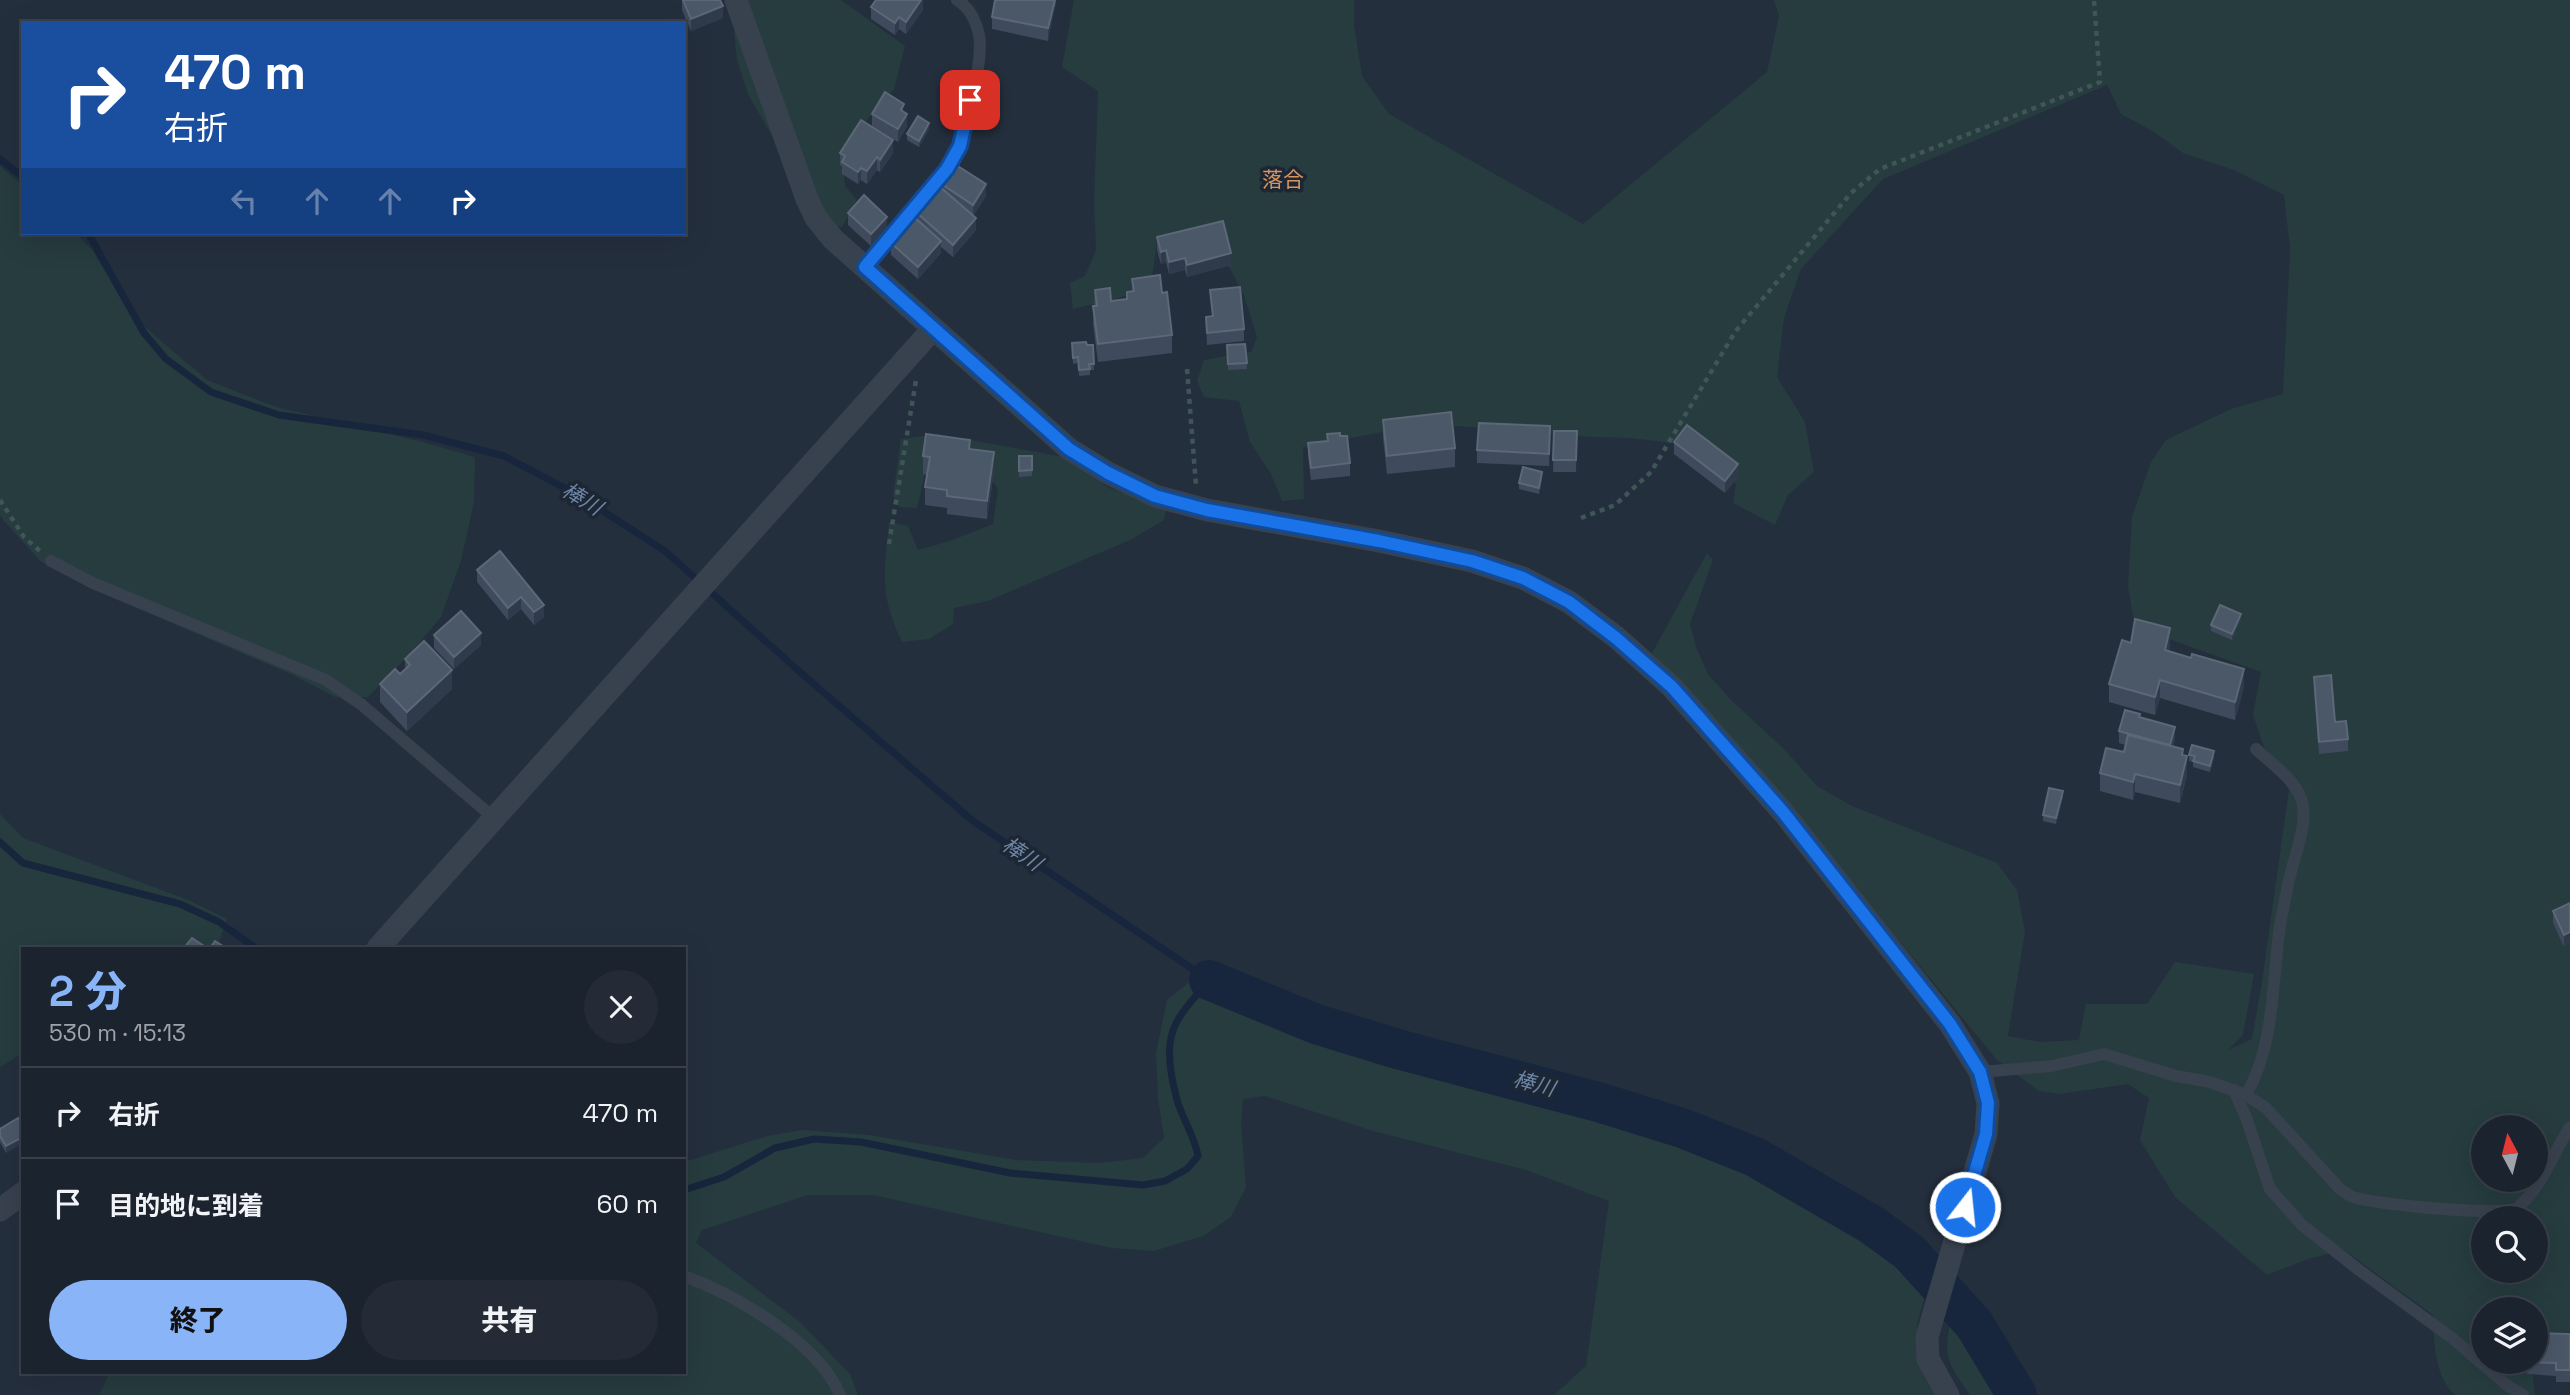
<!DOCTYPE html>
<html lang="ja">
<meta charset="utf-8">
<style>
:root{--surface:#1b232e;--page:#242b36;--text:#f1f3f6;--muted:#a0a4aa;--line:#39404a;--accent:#8ab4f8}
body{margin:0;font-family:"Space Grotesk","Noto Sans JP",sans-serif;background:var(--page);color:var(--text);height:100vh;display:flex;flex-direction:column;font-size:26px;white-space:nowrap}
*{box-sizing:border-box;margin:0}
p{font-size:23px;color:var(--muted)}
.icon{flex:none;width:38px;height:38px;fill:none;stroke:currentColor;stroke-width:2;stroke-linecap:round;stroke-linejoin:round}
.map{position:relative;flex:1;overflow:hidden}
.panel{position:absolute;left:21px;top:947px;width:665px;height:427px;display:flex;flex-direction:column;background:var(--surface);border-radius:0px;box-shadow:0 7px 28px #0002,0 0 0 2px var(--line)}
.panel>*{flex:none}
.banner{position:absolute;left:21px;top:21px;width:665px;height:214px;border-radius:0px;box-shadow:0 7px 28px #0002,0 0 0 2px var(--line);background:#1a4fa0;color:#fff;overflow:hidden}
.needle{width:46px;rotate:353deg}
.controls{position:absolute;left:2471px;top:1115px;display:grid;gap:14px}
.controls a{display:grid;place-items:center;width:77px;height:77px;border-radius:50%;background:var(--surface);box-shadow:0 7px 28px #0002,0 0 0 2px var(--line);font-size:35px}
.pin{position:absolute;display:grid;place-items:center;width:60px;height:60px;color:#fff;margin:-30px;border-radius:14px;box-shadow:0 4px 10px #0006}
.me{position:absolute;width:77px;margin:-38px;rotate:16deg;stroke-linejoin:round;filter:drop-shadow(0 0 5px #0008)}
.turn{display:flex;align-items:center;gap:24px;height:147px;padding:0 28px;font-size:32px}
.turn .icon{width:91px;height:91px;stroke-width:2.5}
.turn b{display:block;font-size:49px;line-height:60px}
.lanes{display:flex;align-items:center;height:66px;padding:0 28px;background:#0003;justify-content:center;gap:35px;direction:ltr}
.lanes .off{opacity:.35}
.round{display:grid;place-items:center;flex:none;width:74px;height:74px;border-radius:37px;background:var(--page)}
.summary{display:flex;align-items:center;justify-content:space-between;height:119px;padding:0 28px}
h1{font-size:42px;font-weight:800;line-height:52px;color:var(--accent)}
.cta{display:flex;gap:14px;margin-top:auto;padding:14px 28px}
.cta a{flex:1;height:80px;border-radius:42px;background:var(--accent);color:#111;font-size:28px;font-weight:800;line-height:80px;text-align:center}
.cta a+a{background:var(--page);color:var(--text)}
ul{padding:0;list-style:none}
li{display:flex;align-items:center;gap:21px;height:91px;padding:0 28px;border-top:2px solid var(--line)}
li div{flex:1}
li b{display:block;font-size:26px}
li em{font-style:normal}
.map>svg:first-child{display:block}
.green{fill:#263c3f;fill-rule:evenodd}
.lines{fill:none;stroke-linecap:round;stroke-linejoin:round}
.stream{stroke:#17263c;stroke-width:7}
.river{stroke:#17263c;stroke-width:40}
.path{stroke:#3f5557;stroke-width:4.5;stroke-dasharray:5 5;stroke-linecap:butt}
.service{stroke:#38414e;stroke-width:12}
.minor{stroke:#38414e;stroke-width:23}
.wall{fill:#3f4b5c}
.shaded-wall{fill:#2f3b4b}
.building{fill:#4b5868;stroke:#5c6777;stroke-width:2}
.route-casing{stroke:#114b97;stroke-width:18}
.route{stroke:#1a73e8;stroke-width:12}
.labels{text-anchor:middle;stroke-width:7;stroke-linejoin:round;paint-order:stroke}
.neighbourhood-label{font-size:21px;fill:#d59563;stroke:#1d2633}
.water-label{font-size:21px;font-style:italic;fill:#6d86a8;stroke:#1d2633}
</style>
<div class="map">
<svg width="2570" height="1395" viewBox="0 0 2570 1395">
<rect width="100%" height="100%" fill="#242f3e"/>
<g class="green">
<polygon points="727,0 841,0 905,46 894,89 842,149 845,186 857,200 842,227 831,226 776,143 748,94 737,60 733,21"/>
<path d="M1074,0H1354V24L1362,76L1389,114L1583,224L1767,72L1779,16L1774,0H2570V1332H2540L2536,1344V1309H2483V1362H2531L2535,1395H2455C2434,1376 2434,1341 2433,1315L2344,1250L2308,1259L2267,1275L2175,1197L2140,1140L2149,1098L2128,1084L2060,1094L2039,1091L1996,1059L1858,890L1658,666L1652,653L1707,553L1713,560L1690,624L1696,647L1708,674L1731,700L1784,749L1817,786L1852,806L1997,863L2017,890L2025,932L2008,1036L2040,1042L2079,1040L2086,1004H2147L2175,962L2254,974L2243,1035L2228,1050L2252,1039L2262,982L2291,775L2264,747L2253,715L2261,672L2135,627L2128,587L2132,517L2151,462L2166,440L2231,409L2283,394L2290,249L2284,195L2234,170L2183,153L2154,132L2121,114L2107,85L1883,179L1801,269L1784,318L1777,377L1805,422L1814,472L1788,495L1775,525L1733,503L1736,484L1688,445L1631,438L1591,437L1459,426L1383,432L1303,447L1304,499L1282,501L1271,474L1250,442L1239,401L1204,397L1197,381L1204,360L1251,352L1257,337L1244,295L1211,233L1157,242L1150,290L1073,309L1070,283L1085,276L1096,250L1094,201L1098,91L1062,67ZM2483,1127H2536V1180H2483ZM2483,1218H2536V1270H2483Z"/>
<polygon points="0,166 23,186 23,233 75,233 93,251 132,316 207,380 276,407 419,441 475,457 474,502 461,561 441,617 410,654 368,697 335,697 293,675 90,588 40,561 4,521 0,515"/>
<path d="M938,434L1063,457L1109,488L1166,507L1164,520L1132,539L988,601L954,608L953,624L929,639L902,642C879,593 884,574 889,522L908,526L918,550L950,541L993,524L998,489L978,459L929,456L917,508L899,507L893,496L901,439Z"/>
<polygon points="0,814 23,838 188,900 227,919 219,942 207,948 23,948 23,1053 0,1067"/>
<polygon points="1212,974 1318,1013 1399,1038 1624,1095 1690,1119 1821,1186 1915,1243 1935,1258 1917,1325 1922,1369 1936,1395 1554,1395 1586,1366 1609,1201 1526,1170 1373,1131 1265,1096 1243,1099 1241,1124 1246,1187 1231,1217 1203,1236 1154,1251 1112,1248 873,1195 808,1195 702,1230 696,1243 800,1322 850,1374 858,1395 99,1395 110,1372 684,1372 684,1162 767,1136 802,1130 869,1135 1016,1160 1099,1163 1143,1158 1164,1138 1158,1098 1156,1053 1167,1000 1192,980"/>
<path d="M1957,1314L1970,1332L2009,1395H1970C1947,1361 1943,1358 1951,1317Z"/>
</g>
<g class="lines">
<g class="stream">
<polyline points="0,159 23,177"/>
<path d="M88,233L144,333L166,359L211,392L279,415L423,435L504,456L578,495L665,551L809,680L973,821L1209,980C1197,996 1177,1014 1172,1034C1166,1053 1172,1081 1177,1100C1183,1120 1194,1135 1198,1156L1187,1169L1165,1181L1143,1185L1010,1173L861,1142L814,1139L775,1148L724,1177L684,1190"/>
<polyline points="0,842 23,863 180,904 219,922 256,948"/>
</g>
<polyline class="river" points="1209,980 1316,1024 1401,1050 1598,1102 1682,1128 1755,1157 1872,1225 1909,1252 1974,1324 2017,1395"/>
<g class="path">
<polyline points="1187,369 1196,486"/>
<polyline points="0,500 24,537 40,551"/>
<polyline points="1581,518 1615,505 1651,472 1735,332 1851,193 1880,169 2100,82 2094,0"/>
<polyline points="889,544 916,380"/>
</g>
<g class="service">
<path d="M865,267C893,235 925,204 948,169C963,145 984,62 979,35C976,20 970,8 957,0"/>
<polyline points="51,561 93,583 326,680 362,705 494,818"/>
<path d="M1980,1072L2052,1066L2104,1054L2176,1076L2210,1082L2246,1095L2266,1108L2339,1188C2343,1191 2348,1195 2353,1197C2371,1204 2505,1217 2517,1208C2542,1188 2553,1153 2570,1127"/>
<polyline points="2234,1090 2247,1120 2270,1189 2302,1225 2359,1270 2452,1338 2508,1386 2523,1395"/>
<path d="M2246,1095C2274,1046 2272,988 2279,933C2281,917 2285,901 2288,885C2292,862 2307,828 2303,806C2300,783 2272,764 2256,749"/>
<path d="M684,1276C734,1294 819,1343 840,1395"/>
</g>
<g class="minor">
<polyline points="736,0 807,199 816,218 833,239 1069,449 1108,473 1155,496 1207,510 1379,541 1472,561 1523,578 1569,602 1616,637 1672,687 1783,812 1950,1024 1980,1072 1988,1103 1986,1134 1927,1337 1928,1359 1948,1395"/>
<polyline points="378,948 933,329"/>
<polyline points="0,1210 23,1193"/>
</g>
</g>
<g class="wall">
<polygon points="682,0 720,0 723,18 691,31 682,10"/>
<polygon points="923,0 923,10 906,34 899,29 895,35 871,19 871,7"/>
<polygon points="1056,0 1048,41 992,29 992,17"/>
<polygon points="872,114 907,126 898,142 872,126"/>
<polygon points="929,129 919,147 907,140 907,134"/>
<polygon points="840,153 893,153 880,172 877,170 867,184 861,180 858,184 842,174 842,166 840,165"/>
<polygon points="940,183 986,196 973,216 976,230 953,257 941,247 941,253 918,279 891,255 891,243 916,218 916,212 940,187"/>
<polygon points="848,213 887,229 871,246 848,225"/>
<polygon points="1157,237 1231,265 1187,277 1185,270 1169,274 1166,262 1161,264 1157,250"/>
<polygon points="1132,279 1162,293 1172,335 1172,353 1098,362 1093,324 1095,290 1111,301 1127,299 1127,292 1132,291"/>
<polygon points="1210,290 1244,329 1244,341 1207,345 1206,317 1212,316"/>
<polygon points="1072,343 1087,345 1093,345 1094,370 1090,370 1090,375 1079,376 1078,363 1073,364"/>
<polygon points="1245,344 1247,369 1228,370 1227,345"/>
<polygon points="1383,420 1455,448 1455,467 1387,474 1383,438"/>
<polygon points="1554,431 1577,431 1576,472 1553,472"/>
<polygon points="1327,434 1340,436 1350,463 1350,476 1311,480 1308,456 1308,443 1327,441"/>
<polygon points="1550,438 1549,466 1477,463 1477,450"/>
<polygon points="1674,442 1738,477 1725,493 1674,454"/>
<polygon points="970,449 994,471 987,519 947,514 947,508 925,505 925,487 927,475 923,474 923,456"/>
<polygon points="1019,456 1032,456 1032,476 1019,477"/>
<polygon points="1542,478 1539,494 1519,489 1519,483"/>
<polygon points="500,551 544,617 534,625 521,609 508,620 477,582 477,570"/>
<polygon points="2241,620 2232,640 2211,631 2211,625"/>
<polygon points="434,635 481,645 454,669 434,648"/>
<polygon points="2131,643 2170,646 2169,651 2244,687 2235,720 2160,698 2155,715 2109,702 2109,684"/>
<polygon points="405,659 452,689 407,731 380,702 380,684 400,674 405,670"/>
<polygon points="2314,677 2335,722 2348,739 2348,751 2319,754 2314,689"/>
<polygon points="2119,731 2175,740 2173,746 2183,756 2187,775 2180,803 2135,792 2133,800 2100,791 2100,773 2124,752 2126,745 2119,743"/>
<polygon points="2189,755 2214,757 2210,772 2193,767 2193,762 2189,761"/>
<polygon points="2063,797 2056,824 2043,821 2043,815"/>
<polygon points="2570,903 2564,947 2553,923 2553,911"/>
<polygon points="23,1126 6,1153 0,1142 0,1129"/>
<polygon points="2570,1334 2570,1382 2556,1382 2556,1376 2527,1374 2528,1362"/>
</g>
<g class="shaded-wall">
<polygon points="921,0 923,0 923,10 906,34 906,22"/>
<polygon points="1055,0 1056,0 1056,4 1048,41 1048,28"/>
<polygon points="723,6 723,18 691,31 691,19"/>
<polygon points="899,17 899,29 895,35 895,23"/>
<polygon points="907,114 907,126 898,142 898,129"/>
<polygon points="929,123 929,129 919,147 919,141"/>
<polygon points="893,140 893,153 880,172 880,160"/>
<polygon points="877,157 877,170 867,184 867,171"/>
<polygon points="861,168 861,180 858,184 858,172"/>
<polygon points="986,184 986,196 973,217 973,205"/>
<polygon points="887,217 887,229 871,246 871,234"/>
<polygon points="976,218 976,230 953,257 953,245"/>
<polygon points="941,241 941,253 918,279 918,267"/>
<polygon points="1166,250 1166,262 1161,264 1161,252"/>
<polygon points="1231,253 1231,265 1187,277 1187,265"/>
<polygon points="1185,258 1185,270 1169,274 1169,262"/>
<polygon points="994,452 994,471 987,519 987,501"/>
<polygon points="1738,464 1738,477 1725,493 1725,481"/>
<polygon points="1542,472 1542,478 1539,494 1539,488"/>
<polygon points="521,597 521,609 508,620 508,608"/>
<polygon points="544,605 544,617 534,625 534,612"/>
<polygon points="2241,614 2241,620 2232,640 2232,634"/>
<polygon points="2170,628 2170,646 2165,668 2165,650"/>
<polygon points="481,633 481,645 454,669 454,657"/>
<polygon points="2244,669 2244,687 2235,720 2235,702"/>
<polygon points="452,670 452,689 407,731 407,712"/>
<polygon points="2160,680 2160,698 2155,715 2155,697"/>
<polygon points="2175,727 2175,740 2170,758 2170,745"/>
<polygon points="2214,751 2214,757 2210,772 2210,766"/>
<polygon points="2187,756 2187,775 2180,803 2180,785"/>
<polygon points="2135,774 2135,792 2133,800 2133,782"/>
<polygon points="2063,791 2063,797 2056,824 2056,818"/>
<polygon points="2570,932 2570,944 2564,947 2564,935"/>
<polygon points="23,1137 23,1143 6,1153 6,1146"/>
</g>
<g class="building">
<polygon points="683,0 720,0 723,6 691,19"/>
<polygon points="876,0 921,0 906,22 899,17 895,23 871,7"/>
<polygon points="995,0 1055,0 1048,28 992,17"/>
<polygon points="885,92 904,104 901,110 907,114 898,129 872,114"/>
<polygon points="918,116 929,123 919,141 907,134"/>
<polygon points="861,120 893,140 880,160 877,157 867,171 861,168 858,172 842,162 845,156 840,153"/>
<polygon points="953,163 986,184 973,205 940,183"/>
<polygon points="939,186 976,218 953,245 916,212"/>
<polygon points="864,195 887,217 871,234 848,213"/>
<polygon points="914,217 941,241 918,267 891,243"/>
<polygon points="1223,221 1231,253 1187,265 1185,258 1169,262 1166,250 1161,252 1157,237"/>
<polygon points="1160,275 1162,293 1167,292 1172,335 1098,344 1093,306 1097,306 1095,290 1110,288 1111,301 1127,299 1127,292 1134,291 1132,279"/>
<polygon points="1240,287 1244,329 1207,333 1206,317 1213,316 1210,290"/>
<polygon points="1086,342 1087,345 1093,345 1094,364 1089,364 1090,369 1079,370 1078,357 1073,358 1072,343"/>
<polygon points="1245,344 1247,363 1228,364 1227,345"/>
<polygon points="1451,412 1455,448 1387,456 1383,420"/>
<polygon points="1479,423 1550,426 1549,454 1477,450"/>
<polygon points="1687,425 1738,464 1725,481 1674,442"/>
<polygon points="1554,431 1577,431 1576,460 1553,460"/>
<polygon points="1340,433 1340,436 1347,436 1350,463 1311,468 1308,443 1328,441 1327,434"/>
<polygon points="926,434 970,440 969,449 994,452 987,501 947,496 947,490 925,487 930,457 923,456"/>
<polygon points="1019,456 1032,456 1032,470 1019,471"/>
<polygon points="1523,467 1542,472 1539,488 1519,483"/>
<polygon points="500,551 544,605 534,612 521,597 508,608 477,570"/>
<polygon points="2220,605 2241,614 2232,634 2211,625"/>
<polygon points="461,611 481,633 454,657 434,635"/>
<polygon points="2135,619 2170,628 2165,650 2191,658 2192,654 2244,669 2235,702 2160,680 2155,697 2109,684 2122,640 2131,643"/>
<polygon points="424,641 452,670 407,712 380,684 395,669 400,674 410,665 405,659"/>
<polygon points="2331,675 2335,722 2346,721 2348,739 2319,742 2314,677"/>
<polygon points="2125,710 2140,714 2139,717 2175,727 2170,745 2119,731"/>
<polygon points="2128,735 2183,749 2182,755 2187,756 2180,785 2135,774 2133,782 2100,773 2106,748 2124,752"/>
<polygon points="2192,745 2214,751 2210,766 2193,761 2195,756 2189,755"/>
<polygon points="2049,788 2063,791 2056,818 2043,815"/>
<polygon points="2570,903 2570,932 2564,935 2553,911"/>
<polygon points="192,938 207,948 184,948"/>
<polygon points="215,941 226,948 210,948"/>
<polygon points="18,1118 23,1126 23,1137 6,1146 0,1136 0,1129"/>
<polygon points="2536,1333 2570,1334 2570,1370 2556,1370 2556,1363 2527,1362 2536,1362"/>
</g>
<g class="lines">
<defs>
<polyline id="route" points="970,100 960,146 947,169 865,267 1069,449 1108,473 1155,496 1207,510 1379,541 1472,561 1523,578 1569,602 1616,638 1672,687 1783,812 1950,1024 1980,1072 1988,1103 1986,1134 1965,1207"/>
</defs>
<use href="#route" class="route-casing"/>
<use href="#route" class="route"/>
</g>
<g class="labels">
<g class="neighbourhood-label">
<text x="1283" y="187">落合</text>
</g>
<g class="water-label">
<text transform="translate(582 499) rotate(31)" y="7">棒川</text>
<text transform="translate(1022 854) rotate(34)" y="7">棒川</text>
<text transform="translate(1534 1084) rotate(15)" y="7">棒川</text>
</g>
</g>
</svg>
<div class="controls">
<a><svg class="needle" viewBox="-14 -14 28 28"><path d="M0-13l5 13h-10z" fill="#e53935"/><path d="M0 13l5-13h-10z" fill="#a0a4aa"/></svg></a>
<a><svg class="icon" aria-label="search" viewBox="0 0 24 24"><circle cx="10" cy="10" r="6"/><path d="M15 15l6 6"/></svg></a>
<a><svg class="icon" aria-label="layers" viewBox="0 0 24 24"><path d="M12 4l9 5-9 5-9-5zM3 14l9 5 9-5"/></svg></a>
</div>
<div class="pin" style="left:970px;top:100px;background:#d93025"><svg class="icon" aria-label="arrive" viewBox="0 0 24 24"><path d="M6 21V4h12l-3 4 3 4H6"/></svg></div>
<svg class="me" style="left:1965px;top:1207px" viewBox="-20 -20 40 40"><circle r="17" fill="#1a73e8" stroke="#fff" stroke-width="3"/><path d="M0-11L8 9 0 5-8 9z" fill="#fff"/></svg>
<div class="banner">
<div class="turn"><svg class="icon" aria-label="right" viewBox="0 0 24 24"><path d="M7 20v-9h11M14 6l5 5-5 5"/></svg><div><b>470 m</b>右折</div></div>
<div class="lanes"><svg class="icon off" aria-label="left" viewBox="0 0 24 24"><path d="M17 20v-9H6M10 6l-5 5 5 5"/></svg><svg class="icon off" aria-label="ahead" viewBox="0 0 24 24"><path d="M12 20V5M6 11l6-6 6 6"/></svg><svg class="icon off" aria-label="ahead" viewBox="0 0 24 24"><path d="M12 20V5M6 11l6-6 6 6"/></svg><svg class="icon" aria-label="right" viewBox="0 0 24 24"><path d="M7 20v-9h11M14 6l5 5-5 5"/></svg></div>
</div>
<section class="panel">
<div class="summary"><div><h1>2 分</h1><p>530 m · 15:13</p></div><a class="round"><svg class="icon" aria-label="close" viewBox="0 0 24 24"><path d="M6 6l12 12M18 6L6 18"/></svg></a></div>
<ul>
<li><svg class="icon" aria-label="right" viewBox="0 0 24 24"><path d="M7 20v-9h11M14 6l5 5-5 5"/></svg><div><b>右折</b></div><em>470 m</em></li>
<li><svg class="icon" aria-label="arrive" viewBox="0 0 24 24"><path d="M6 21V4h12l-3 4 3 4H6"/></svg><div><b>目的地に到着</b></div><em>60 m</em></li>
</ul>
<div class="cta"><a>終了</a><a>共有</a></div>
</section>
</div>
